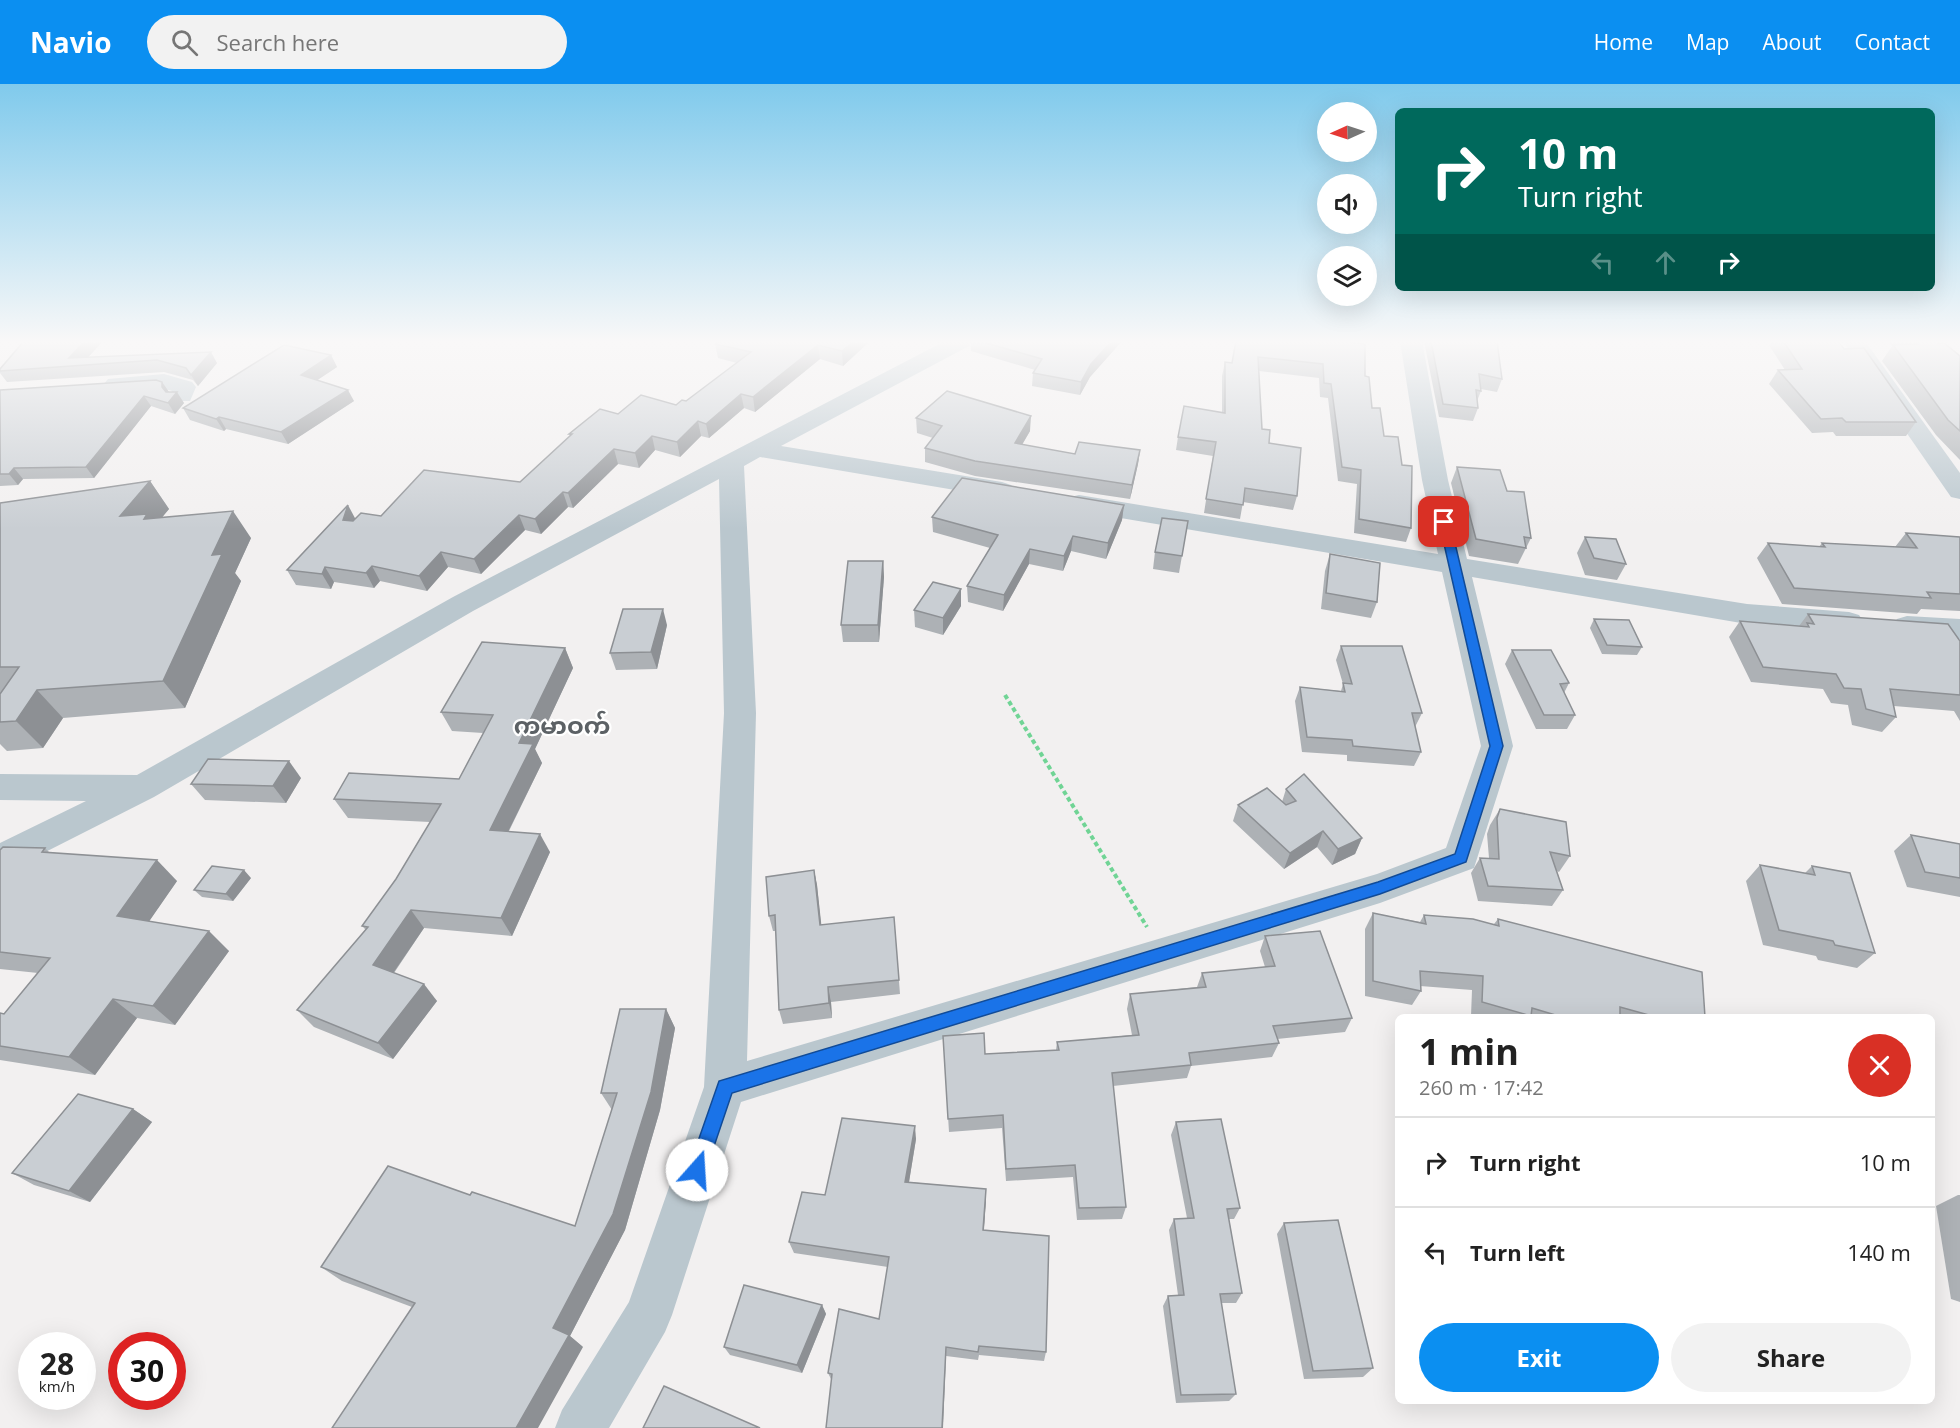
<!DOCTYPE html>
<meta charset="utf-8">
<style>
:root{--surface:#fff;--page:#f2f2f2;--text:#222;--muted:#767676;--line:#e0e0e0;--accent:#0b8ff1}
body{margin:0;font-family:"Open Sans","Noto Sans Myanmar",sans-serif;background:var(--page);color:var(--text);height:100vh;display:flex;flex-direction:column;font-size:22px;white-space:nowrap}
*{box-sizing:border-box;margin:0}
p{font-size:20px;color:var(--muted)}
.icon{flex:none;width:33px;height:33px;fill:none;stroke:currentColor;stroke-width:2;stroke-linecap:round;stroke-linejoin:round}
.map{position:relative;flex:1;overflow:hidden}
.details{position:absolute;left:1395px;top:930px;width:540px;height:390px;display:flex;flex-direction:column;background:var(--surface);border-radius:9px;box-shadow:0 6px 24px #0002}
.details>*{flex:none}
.guide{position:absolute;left:1395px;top:24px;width:540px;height:183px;border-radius:9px;box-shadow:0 6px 24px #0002;background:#00695c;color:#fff;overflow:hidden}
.needle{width:39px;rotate:267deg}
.buttons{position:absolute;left:1317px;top:18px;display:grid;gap:12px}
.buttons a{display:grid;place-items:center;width:60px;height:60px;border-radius:50%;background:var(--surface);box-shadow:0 6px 24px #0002;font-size:30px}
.speed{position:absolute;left:18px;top:1248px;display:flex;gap:12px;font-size:30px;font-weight:700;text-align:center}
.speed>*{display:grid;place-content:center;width:78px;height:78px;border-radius:50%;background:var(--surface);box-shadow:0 6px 24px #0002;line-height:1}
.speed small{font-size:15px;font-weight:400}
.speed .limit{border:9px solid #d22;background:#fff;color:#111}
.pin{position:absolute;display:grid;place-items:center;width:51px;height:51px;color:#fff;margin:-26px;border-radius:12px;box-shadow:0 3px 9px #0006}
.me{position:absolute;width:66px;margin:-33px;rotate:19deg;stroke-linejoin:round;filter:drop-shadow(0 0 4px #0008)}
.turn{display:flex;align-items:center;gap:21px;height:126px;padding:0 24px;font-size:27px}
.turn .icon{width:78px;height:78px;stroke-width:2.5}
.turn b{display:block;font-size:42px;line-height:51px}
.lanes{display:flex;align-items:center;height:57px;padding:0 24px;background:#0003;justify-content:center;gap:30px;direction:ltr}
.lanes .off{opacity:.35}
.round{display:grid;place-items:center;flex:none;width:63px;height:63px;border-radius:32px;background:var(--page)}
.headline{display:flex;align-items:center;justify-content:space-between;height:102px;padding:0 24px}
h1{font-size:36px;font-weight:700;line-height:45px}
.action{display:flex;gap:12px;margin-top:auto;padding:12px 24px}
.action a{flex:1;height:69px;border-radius:36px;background:var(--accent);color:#fff;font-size:24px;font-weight:700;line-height:69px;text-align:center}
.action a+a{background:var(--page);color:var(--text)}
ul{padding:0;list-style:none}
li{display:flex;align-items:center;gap:18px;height:90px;padding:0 24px;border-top:2px solid var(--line)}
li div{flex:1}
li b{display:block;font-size:22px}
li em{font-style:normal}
header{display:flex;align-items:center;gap:36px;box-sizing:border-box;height:84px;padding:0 30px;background:var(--accent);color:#fff}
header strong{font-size:28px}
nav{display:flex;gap:33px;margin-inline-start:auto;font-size:21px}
.search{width:420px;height:54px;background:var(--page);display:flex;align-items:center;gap:15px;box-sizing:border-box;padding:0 21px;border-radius:33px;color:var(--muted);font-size:22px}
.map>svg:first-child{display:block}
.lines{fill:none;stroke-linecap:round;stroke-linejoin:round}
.path{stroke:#70d495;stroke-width:4;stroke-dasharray:4.5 3;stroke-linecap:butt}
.minor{fill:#bac7ce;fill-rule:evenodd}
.wall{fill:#adb1b5}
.shaded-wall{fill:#8d9094}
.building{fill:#c9ced3;stroke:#8d9094;stroke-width:1.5}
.route{fill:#1a73e8;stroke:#114b97;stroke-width:1.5}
.labels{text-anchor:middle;stroke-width:4.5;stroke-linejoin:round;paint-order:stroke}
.district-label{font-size:24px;font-weight:bold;fill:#5c6165;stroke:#fff}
</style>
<header>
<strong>Navio</strong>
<div class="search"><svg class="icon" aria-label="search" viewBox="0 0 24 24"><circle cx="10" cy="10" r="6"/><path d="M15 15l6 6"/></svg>Search here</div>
<nav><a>Home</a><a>Map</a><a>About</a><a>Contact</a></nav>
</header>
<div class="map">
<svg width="1960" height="1344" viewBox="0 0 1960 1344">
<rect width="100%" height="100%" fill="#f2f0f0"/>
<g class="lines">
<polyline class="path" points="1005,611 1147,843"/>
<g class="minor">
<polygon points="945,257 972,257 969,262 781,362 1002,398 1011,401 1015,406 1011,411 1002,414 760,373 744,382 756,629 747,977 1377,790 1446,764 1481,662 1442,488 1079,427 1070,425 1066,419 1070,413 1079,411 1438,470 1422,396 1400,257 1422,257 1448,396 1467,475 1747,520 1849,528 1859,531 1864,538 1859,545 1849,548 1747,540 1472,493 1513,662 1474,784 1380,819 741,1018 672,1231 665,1248 609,1344 555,1344 562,1326 629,1218 704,1003 724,629 719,395 473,527 154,713 0,791 0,759 86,717 0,716 0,690 137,691 453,513"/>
<polygon points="1843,257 1865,257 1960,389 1960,415 1951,413"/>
<path d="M164,290L192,298L196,303L190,317H174L170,312L172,307C151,300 129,310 108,305L104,300L108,295Z"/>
<polygon points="1907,532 1960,535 1960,555 1897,549 1892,542 1897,535"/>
</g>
</g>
<g class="wall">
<polygon points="24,257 103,257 88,273 217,279 198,302 193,296 164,288 7,298 0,289 0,285"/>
<polygon points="720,257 870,257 843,282 820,275 755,328 744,324 709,354 701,352 680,373 655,366 639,384 618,380 573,424 568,423 541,450 525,446 481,490 448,483 427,507 380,497 374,504 334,498 331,505 296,501 287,486 356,435 381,432 520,398 570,352 569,350 618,330 676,321 686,317 737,279 718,274 715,260"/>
<polygon points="971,257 1122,257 1090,293 1080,311 1032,302 1033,289 1035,286 971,267"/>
<polygon points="1235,257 1338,257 1365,292 1372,324 1384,352 1411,444 1406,458 1354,449 1357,400 1338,397 1328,314 1320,313 1319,294 1259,287 1262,345 1297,412 1293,426 1243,418 1240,435 1204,429 1213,372 1176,366 1178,353 1222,328 1222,292 1225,278 1232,279"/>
<polygon points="1424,257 1497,257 1502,295 1497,308 1481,305 1481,307 1477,317 1478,324 1473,337 1439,333"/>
<polygon points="1772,257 1838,257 1844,265 1916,338 1906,352 1836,352 1833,348 1812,349 1769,300 1778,286 1785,286 1769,261"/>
<polygon points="1887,257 1937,257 1938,260 1960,272 1960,376 1936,351 1882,277 1892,262"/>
<polygon points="331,271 337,283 317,296 354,317 288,360 226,345 224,347 190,336 183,324"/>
<polygon points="162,298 169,308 184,319 175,330 151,322 94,394 23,395 18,401 0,402 0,306"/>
<polygon points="916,334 1030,347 1022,361 1075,370 1140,366 1138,380 1130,415 975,392 925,378 925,364 933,354 917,349"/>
<polygon points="1457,383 1507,407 1531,454 1518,480 1469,472 1451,399"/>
<polygon points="150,397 169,425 162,433 251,454 235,489 241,497 185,624 63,634 43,664 7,667 0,660 0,419"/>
<polygon points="1124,421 1122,436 1106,475 1071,467 1063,487 1029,480 1003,527 968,518 967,502 990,464 933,448 932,433"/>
<polygon points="1188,437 1179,489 1153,485 1155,468"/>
<polygon points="1906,449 1960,453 1960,527 1921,525 1917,530 1782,520 1757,474 1768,459 1819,463 1822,459 1895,463"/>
<polygon points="1585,453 1626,480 1617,496 1585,491 1577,469"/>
<polygon points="1330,470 1377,518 1371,534 1321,525 1325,487"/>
<polygon points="883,477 884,493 879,558 843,558 841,541"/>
<polygon points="961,522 943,551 915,543 914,526"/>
<polygon points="1808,530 1960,557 1960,637 1954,627 1894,622 1896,633 1882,648 1852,641 1848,621 1831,619 1823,605 1751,598 1729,553 1740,537 1799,542"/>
<polygon points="1594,535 1642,563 1637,571 1602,570 1590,544"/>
<polygon points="667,541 657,585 616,586 610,569"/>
<polygon points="1341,562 1422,629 1415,643 1421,668 1414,682 1347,677 1347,671 1302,668 1295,617 1300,603 1341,607 1343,600 1336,576"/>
<polygon points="565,564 573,584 535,665 542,679 509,747 550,768 512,852 424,844 394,889 437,917 393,975 314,943 297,926 366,846 362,842 396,795 430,738 348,734 334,715 459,695 483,649 452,647 441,628"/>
<polygon points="1512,566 1569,599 1564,609 1575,631 1567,645 1536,645 1505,580"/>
<polygon points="301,694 286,719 205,716 191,700"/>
<polygon points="1286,705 1362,754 1355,770 1332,781 1317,763 1284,785 1233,737 1238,721 1282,718"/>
<polygon points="1500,725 1570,772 1559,788 1557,787 1563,806 1552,822 1478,817 1471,789 1480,774 1489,774 1487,750 1490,741"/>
<polygon points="1911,751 1960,760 1960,813 1907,803 1894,767"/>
<polygon points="45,764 50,769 177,797 149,837 229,867 175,941 137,934 95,991 0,976 0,929 4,930 38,889 0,885 0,766"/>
<polygon points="1760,781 1805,789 1812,782 1875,869 1857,884 1818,876 1816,872 1763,861 1746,797"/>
<polygon points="814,786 817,801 821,841 894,833 900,910 831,918 832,934 783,940 779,926 776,847 773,847 769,832"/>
<polygon points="251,794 233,817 202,813 194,806"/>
<polygon points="1373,829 1420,838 1424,831 1494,840 1498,835 1705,933 1473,933 1471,932 1472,906 1420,902 1421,907 1412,921 1365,912 1365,845"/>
<polygon points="1265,852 1352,934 1345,948 1277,955 1279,959 1272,973 1191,982 1187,994 1113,1002 1126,1123 1122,1135 1077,1136 1073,1093 1006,1097 1002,1044 949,1048 943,952 985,970 1056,966 1057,958 1132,951 1127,925 1130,910 1197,903 1202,889 1265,883 1260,867"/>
<polygon points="666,925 675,944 660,1026 625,1146 570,1252 583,1263 412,1223 342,1197 321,1183 470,1111 575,1142 612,1026 601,1009"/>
<polygon points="133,1025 152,1038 90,1118 34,1101 12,1089"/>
<polygon points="1176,1038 1240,1124 1234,1135 1229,1135 1242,1209 1236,1219 1221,1219 1236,1310 1229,1317 1176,1319 1163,1222 1168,1212 1178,1211 1169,1146 1174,1135 1187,1134 1171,1051"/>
<polygon points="916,1055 909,1098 986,1105 984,1146 1046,1268 1044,1277 979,1271 978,1276 946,1272 831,1295 828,1289 879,1235 888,1183 794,1169 789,1158 825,1111"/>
<polygon points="1958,1111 1960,1111 1960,1218 1951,1215 1936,1122"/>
<polygon points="1284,1139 1373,1284 1363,1293 1304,1295 1277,1150"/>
<polygon points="822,1221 826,1230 802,1289 730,1271 724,1263"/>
</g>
<g class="shaded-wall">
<polygon points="85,257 103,257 81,281 69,274"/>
<polygon points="854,257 870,257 843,282 842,267"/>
<polygon points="1112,257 1122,257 1090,293 1080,311 1081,298 1091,280"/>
<polygon points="818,261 820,275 755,328 753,313"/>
<polygon points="211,268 217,279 198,302 191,291"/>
<polygon points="331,271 337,283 307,303 301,291"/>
<polygon points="162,298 169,308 168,313 162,303"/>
<polygon points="348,306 354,317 288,360 281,348"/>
<polygon points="177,308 184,319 175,330 168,319"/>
<polygon points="741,310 744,324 709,354 706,340"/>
<polygon points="144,312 151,322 94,394 86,383"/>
<polygon points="1031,332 1030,347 1014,374 1015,359"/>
<polygon points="219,333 226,345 224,347 216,335"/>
<polygon points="698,337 701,352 680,373 677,358"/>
<polygon points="652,352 655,366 639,384 635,369"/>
<polygon points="614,365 618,380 573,424 568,409"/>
<polygon points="1140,366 1138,380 1130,415 1132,401"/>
<polygon points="14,384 23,395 18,401 9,390"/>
<polygon points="150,397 169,425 155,442 120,432"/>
<polygon points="563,408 568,423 541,450 535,435"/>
<polygon points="348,421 356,436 351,451 343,436"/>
<polygon points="1124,421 1122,436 1106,475 1108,459"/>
<polygon points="233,427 251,454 235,489 241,497 185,624 163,597 212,471"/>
<polygon points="519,431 525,446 481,490 474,475"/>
<polygon points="1073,452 1071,467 1063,487 1064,472"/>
<polygon points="1030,465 1029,480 1003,527 1004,511"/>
<polygon points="441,468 448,483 427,507 419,492"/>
<polygon points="883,477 884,493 879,558 878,541"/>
<polygon points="372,482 380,497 374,504 366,489"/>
<polygon points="325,483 334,498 331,505 322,490"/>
<polygon points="961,505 961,522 943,551 943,534"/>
<polygon points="663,525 667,541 657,585 651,568"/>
<polygon points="565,564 573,584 535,665 542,679 500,764 490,746 519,659"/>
<polygon points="37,606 63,634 43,664 16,637"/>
<polygon points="289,677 301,694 286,719 273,702"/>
<polygon points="1323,747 1317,763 1284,785 1290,769"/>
<polygon points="540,750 550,768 512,852 501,834"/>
<polygon points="1362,754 1355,770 1332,781 1338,765"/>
<polygon points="157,776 177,797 139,852 117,832"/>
<polygon points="244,786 251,794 233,817 226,810"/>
<polygon points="814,786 817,801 823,856 820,841"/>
<polygon points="411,826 424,844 387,898 373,881"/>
<polygon points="209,847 229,867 175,941 153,922"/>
<polygon points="424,900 437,917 393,975 378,959"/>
<polygon points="828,903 831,918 832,934 829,919"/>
<polygon points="113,915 137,934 95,991 69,973"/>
<polygon points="666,925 675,944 660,1026 625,1146 570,1252 583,1263 538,1344 516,1344 553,1244"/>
<polygon points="133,1025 152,1038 90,1118 69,1107"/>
<polygon points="915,1042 916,1055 907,1110 905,1098"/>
<polygon points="986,1105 986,1117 983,1157 983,1146"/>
<polygon points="822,1221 826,1230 802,1289 797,1281"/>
<polygon points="946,1263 946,1272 943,1344 942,1344"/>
</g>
<g class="building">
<polygon points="24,257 85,257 69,274 211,268 191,291 186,284 157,276 0,287 0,285"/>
<polygon points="720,257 854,257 842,267 818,261 753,313 741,310 706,340 698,337 677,358 652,352 635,369 614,365 568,409 563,408 535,435 519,431 474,475 441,468 419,492 372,482 366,489 325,483 322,490 287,486 348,421 343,436 353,437 361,429 381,432 424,386 520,398 572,350 569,350 600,325 618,330 641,311 676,321 682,316 686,317 751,268 715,260"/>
<polygon points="979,257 1112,257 1091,280 1081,298 1033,289 1042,275"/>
<polygon points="1236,257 1338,257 1365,260 1365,292 1369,293 1372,324 1380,324 1384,352 1398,353 1402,381 1412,382 1411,444 1359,435 1361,386 1342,383 1331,300 1324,299 1323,280 1258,273 1262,345 1270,346 1269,359 1301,364 1297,412 1245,404 1243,421 1206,415 1216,358 1178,353 1184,322 1225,329 1225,278 1232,279"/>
<polygon points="1431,257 1497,257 1502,295 1479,290 1481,307 1476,306 1478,324 1443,320"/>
<polygon points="1783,257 1838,257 1844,265 1864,264 1916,338 1846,338 1842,334 1821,335 1778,286 1802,285"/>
<polygon points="1914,257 1937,257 1938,260 1944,259 1960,272 1960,347 1948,336 1893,261 1918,260"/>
<polygon points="284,261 331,271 301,291 348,306 281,348 219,333 216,335 183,324"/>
<polygon points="156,296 162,298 162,303 166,308 177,308 168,319 144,312 86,383 14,384 9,390 0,390 0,306"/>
<polygon points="947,307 1031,332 1015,359 1075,370 1079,358 1140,366 1132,401 975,377 925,364 942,342 916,334"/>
<polygon points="1457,383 1500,386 1507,407 1524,408 1531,454 1524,453 1526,464 1476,455"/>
<polygon points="962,394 1124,421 1108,459 1073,452 1064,472 1030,465 1004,511 967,502 998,451 932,433"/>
<polygon points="150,397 120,432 147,430 144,435 233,427 212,471 222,470 163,597 37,606 16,637 0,638 0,610 19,583 0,583 0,419"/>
<polygon points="1162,434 1188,437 1182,472 1155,468"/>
<polygon points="1906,449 1960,453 1960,510 1927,508 1931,514 1794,504 1768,459 1825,463 1822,459 1917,464"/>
<polygon points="1585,453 1616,455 1626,480 1594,474"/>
<polygon points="1330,470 1380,479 1377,518 1326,509"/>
<polygon points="848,477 883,477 878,541 841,541"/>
<polygon points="933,498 961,505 943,534 914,526"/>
<polygon points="623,525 663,525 651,568 610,569"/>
<polygon points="1808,530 1948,540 1960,557 1960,611 1890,605 1896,633 1866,625 1861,605 1844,604 1836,590 1763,583 1740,537 1809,543 1807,539 1814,540"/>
<polygon points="1594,535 1629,536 1642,563 1607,561"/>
<polygon points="482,558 565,564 519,659 533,660 490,746 540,750 501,834 411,826 373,881 424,900 378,959 297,926 368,843 362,842 396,795 441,720 334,715 349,689 459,695 493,631 441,628"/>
<polygon points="1341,562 1402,562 1422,629 1412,629 1421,668 1353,662 1352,656 1307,653 1300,603 1345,608 1343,599 1352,600"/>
<polygon points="1512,566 1551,566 1569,599 1560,600 1575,631 1544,631"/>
<polygon points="208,675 289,677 273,702 191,700"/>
<polygon points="1304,690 1362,754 1338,765 1323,747 1290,769 1238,721 1267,704 1286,721 1296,717 1286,705"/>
<polygon points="1500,725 1566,738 1570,772 1550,768 1563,806 1488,802 1480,774 1499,775 1497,734"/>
<polygon points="1911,751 1960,760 1960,794 1925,788"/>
<polygon points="3,763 45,764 42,768 157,776 117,832 209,847 153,922 113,915 69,973 0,962 0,929 4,930 50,874 0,868 0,766"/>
<polygon points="1760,781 1815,791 1812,782 1850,789 1875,869 1835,861 1833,857 1779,846"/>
<polygon points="212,782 244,786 226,810 194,806"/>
<polygon points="814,786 820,841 894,833 899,896 828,903 829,919 779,926 775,831 769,832 766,793"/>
<polygon points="1373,829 1426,840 1424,831 1473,835 1499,842 1498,835 1702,888 1705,933 1656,933 1620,923 1620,933 1562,933 1532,924 1531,932 1482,918 1483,892 1420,887 1421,907 1373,897"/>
<polygon points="1320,847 1352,934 1273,942 1279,959 1189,969 1191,981 1112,989 1126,1123 1079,1124 1075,1081 1006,1085 1003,1031 948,1035 943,952 984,949 985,970 1059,966 1057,958 1139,951 1130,910 1206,903 1202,889 1275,882 1265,852"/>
<polygon points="620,925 666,925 651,1008 613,1130 553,1244 569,1251 516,1344 332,1344 415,1219 321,1183 388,1082 470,1111 472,1108 575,1142 617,1009 601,1009"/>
<polygon points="78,1010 133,1025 69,1107 12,1089"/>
<polygon points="842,1034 915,1042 905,1098 986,1105 983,1146 1049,1152 1046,1268 979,1262 978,1268 946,1263 942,1344 826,1344 832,1290 828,1289 839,1225 879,1235 889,1173 789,1158 802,1108 825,1111"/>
<polygon points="1221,1035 1240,1124 1227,1125 1242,1209 1220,1210 1236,1310 1181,1311 1168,1212 1184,1211 1174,1135 1194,1134 1176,1038"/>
<polygon points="1338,1136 1373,1284 1313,1287 1284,1139"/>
<polygon points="744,1201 822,1221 797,1281 724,1263"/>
<polygon points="664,1302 760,1344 643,1344"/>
</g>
<linearGradient id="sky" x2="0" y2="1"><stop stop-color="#80caec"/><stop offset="0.58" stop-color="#f9f8f8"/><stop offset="1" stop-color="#f9f8f8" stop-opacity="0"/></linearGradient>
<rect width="1960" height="445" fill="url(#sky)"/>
<polygon class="route" points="1444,435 1450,438 1503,662 1466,778 1380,810 732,1009 704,1092 697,1095 691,1092 688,1086 719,997 1378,798 1455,770 1490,662 1439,438"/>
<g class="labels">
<g class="district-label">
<text x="562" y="650">ကမာဝက်</text>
</g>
</g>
</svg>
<div class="buttons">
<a><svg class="needle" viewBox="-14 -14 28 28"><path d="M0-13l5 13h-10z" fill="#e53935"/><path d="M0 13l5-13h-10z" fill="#767676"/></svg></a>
<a><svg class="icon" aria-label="sound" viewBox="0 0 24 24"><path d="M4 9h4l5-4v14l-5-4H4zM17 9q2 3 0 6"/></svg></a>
<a><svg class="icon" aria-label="layers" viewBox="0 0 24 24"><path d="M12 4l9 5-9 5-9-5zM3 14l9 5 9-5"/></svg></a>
</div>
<div class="speed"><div>28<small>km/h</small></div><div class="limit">30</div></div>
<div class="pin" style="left:1444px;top:438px;background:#d93025"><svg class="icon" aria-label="arrive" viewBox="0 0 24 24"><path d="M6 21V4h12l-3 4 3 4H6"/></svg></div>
<svg class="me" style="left:697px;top:1086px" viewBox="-20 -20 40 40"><circle r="19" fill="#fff"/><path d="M0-13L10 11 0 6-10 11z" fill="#1a73e8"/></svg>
<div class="guide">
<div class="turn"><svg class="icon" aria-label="right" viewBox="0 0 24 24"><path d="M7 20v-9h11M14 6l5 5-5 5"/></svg><div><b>10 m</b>Turn right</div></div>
<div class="lanes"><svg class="icon off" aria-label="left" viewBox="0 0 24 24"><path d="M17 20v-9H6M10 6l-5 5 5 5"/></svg><svg class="icon off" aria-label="ahead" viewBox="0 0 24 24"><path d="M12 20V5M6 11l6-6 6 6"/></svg><svg class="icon" aria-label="right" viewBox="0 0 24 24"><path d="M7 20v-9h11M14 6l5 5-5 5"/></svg></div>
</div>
<section class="details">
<div class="headline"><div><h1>1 min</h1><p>260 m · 17:42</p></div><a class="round" style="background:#d93025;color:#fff"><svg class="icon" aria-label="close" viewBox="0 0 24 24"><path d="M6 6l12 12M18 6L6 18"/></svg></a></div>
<ul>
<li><svg class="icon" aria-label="right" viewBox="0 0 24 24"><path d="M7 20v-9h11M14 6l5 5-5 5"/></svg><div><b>Turn right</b></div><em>10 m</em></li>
<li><svg class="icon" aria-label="left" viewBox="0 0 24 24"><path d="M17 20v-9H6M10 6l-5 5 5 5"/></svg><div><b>Turn left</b></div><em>140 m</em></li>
</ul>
<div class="action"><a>Exit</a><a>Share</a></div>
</section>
</div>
